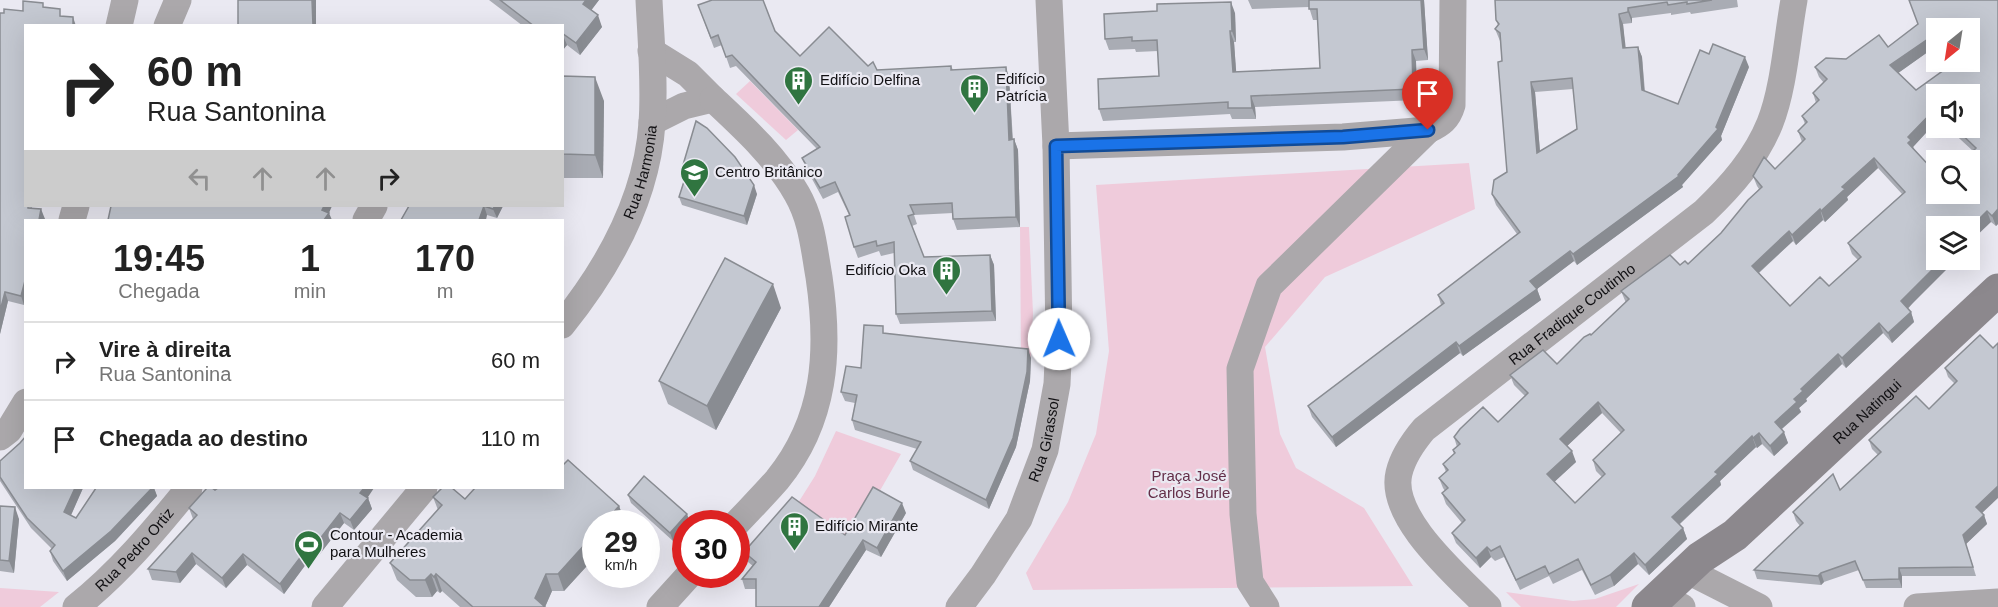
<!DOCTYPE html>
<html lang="pt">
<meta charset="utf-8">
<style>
:root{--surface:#fff;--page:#f6f6f6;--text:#222;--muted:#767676;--line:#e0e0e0}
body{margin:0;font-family:Helvetica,sans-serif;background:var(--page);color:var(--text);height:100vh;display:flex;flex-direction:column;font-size:22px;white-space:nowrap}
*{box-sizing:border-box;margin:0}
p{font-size:20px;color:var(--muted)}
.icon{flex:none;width:33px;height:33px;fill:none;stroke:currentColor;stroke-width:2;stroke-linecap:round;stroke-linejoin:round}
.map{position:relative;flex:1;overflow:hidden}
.sheet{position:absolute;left:24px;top:219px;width:540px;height:270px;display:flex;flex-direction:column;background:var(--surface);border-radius:0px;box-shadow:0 6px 24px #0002}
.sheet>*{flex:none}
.hud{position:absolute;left:24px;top:24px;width:540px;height:183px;border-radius:0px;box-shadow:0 6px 24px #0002;background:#fff;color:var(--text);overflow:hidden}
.needle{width:39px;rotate:210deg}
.tools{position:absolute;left:1926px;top:18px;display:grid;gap:12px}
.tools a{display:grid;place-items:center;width:54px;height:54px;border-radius:0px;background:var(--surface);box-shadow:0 6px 24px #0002;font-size:30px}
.speed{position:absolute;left:582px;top:510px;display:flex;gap:12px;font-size:30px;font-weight:700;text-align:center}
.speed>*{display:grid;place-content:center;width:78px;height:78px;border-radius:50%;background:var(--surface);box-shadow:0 6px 24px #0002;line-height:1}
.speed small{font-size:15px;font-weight:400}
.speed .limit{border:9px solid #d22;background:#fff;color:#111}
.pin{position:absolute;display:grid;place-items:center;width:51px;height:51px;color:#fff;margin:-62px -26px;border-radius:50% 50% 50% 0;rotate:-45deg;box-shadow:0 0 6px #0007}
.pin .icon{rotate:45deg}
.me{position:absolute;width:66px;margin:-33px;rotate:359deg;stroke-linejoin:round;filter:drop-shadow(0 0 4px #0008)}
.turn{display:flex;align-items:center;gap:21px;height:126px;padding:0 24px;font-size:27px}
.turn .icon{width:78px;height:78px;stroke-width:2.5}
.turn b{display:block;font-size:42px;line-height:51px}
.lanes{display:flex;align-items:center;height:57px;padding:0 24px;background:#0003;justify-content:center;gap:30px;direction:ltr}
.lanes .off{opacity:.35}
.eta{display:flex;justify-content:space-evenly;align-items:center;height:102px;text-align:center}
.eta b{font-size:36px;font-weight:700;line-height:42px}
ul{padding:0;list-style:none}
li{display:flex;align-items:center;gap:18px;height:78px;padding:0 24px;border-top:2px solid var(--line)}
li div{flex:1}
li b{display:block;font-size:22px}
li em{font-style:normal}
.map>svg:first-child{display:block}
.green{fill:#efcbdb}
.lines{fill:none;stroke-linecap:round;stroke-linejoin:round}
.street{stroke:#aba8ab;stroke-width:27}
.secondary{stroke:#8c888d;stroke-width:33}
.wall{fill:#a9acb4;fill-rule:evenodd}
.shaded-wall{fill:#898c92}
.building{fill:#c4c8d1;stroke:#898c92;stroke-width:1.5;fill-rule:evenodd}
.route-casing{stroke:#114b97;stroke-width:15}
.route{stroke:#1a73e8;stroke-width:10}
.labels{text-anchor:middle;stroke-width:4.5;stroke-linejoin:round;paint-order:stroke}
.poi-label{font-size:15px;fill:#111013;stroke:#eae9f2;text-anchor:start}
.street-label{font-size:15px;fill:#111013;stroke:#eae9f2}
.park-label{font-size:15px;fill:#632e48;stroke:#eae9f2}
</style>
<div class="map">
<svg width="1998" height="607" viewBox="0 0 1998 607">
<rect width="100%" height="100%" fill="#eae9f2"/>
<g class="green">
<polygon points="750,81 798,130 786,140 736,94"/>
<polygon points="1469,163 1475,209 1325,277 1265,347 1280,434 1296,468 1364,508 1413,586 1033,590 1026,573 1068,502 1096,434 1109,351 1096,185"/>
<polygon points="1020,227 1029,227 1033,313 1031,358 1021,357"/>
<polygon points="836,431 901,454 851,541 798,503 815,476"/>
<polygon points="1639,584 1616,607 1521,607 1506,592 1573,601 1595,599"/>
<polygon points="0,588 59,592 40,607 0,607"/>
</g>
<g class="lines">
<g class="street">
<polyline points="119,26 125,0"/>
<polyline points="167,26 178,0"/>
<polyline points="651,51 688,74 713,99 684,106 652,122"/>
<path d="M713,99C744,128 776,157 797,194C812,220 814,249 819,277C830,351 826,420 777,480C764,495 750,509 736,524"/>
<polyline points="1056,146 1343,137 1428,130"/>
<polyline points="72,220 76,206"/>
<polyline points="366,220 374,206"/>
<path id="s1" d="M562,325C608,268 647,198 652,123C655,83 651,41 649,0"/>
<polyline points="0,437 9,430 26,402"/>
<polyline points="1686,570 1759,607"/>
<polyline points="1660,596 1682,607"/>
<path id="s2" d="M76,607C119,573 154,531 189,488"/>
<polyline points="325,607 424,488"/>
<polyline points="660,607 690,574"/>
<path id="s3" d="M959,607L983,575L1019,519L1045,450L1057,384L1059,339L1056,146L1049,0"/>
<path d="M1266,607L1250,582L1243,514L1240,369L1269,286L1428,130C1441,124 1448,119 1452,105L1453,0"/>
<path id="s4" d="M1488,607C1459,577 1388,518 1399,473C1403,456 1413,442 1424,429L1704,212C1731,186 1756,158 1770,123C1784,88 1787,38 1794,0"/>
<polyline points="1917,607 1998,602"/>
</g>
<path class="secondary" id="s5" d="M1648,607L1700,558L1735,535L1998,290"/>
</g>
<g class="wall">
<polygon points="489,0 599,0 591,10 602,27 580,55 567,45 562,50 562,26 523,26"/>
<polygon points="1248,0 1424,0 1428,60 1416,61 1417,100 1255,107 1256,119 1232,119 1230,114 1103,121 1099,109 1159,76 1158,51 1136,52 1135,49 1109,50 1105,39 1235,13 1236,42 1234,42 1236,72 1320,68 1318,20 1313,20 1309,7 1252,9"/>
<path d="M1495,0H1737L1738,7L1691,14L1690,12L1671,15V13L1632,18V23L1623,24L1625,48L1638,47L1642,57L1645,91L1678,104L1749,67L1721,136L1722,140L1682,185L1683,187L1577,265L1574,261L1537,289L1541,300L1463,356L1460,353L1336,447L1312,417L1308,406L1441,305L1438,295L1517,234L1496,205L1492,194L1507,172L1502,61L1500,41L1495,29L1498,25L1496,20ZM1573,89L1577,129L1540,151L1535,92Z"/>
<path d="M1998,0V224L1996,226L1991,222L1970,226L1908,309L1911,312L1914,322L1892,343L1883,333L1846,368L1842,364L1806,399L1807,401L1799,408L1801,412L1782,429L1788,443L1774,456L1762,444L1757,448L1756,447L1720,481L1721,485L1679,525L1683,528L1687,539L1649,575L1638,564L1614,586L1595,595L1582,570L1553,584L1549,576L1520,590L1504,557L1495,561L1491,557L1480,568L1456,543L1452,533L1462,523L1446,504L1442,493L1445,491L1443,488L1439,478L1446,472L1443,464L1454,454L1453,450L1457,447L1454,437L1498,422L1525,396L1514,385L1510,375L1557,364L1591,335L1626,303L1621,291L1680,265L1688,264L1721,233L1759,189L1757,186L1753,176L1775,169L1802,142L1798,131L1805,124L1802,116L1816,103L1813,93L1824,83L1819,77L1815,67L1888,47ZM1936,28L1970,62H1941L1946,69L1916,90L1898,73L1932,49L1936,55ZM1936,94L1970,128H1948L1973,151L1936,194L1913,147L1936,122ZM1878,168L1902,194L1848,243L1852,254L1858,260L1829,286L1790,306L1759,273L1793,241L1796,245L1823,220L1825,222L1848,200L1847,197ZM1602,413L1621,433L1593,460L1596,471L1602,477L1575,503L1554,482L1576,462L1567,446Z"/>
<polygon points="698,5 775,31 800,56 868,66 877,70 951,66 953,70 1009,77 1013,140 1014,139 1018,150 1020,227 957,230 953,219 953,213 914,215 917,224 912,226 924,257 990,255 994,265 996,321 900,324 896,314 894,253 881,256 879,251 858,258 854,247 849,215 838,192 823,199 806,168 802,158 817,149 736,66 730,68 722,45 714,48"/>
<polygon points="0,13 26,26 32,208 45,219 44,220 26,220 26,301 24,305 8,301 0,334"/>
<polygon points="562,76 604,101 603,178 562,178"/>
<polygon points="683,165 757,194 747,225 682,205 679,197 686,173"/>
<polygon points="409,206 503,206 497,218 487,215"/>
<polygon points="781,308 716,430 668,404 659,381"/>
<polygon points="886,334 1031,358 1030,381 1016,447 989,509 913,470 910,461 917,449 855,430 852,420 855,403 845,401 841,392 861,368"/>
<polygon points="1980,335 1982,513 1984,515 1987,524 1966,544 1976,576 1902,576 1902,588 1866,588 1859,570 1824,582 1821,585 1757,579 1754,570 1800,526 1796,521 1793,512 1840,490 1878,455 1872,449 1869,440 1929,409 1955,384 1948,377 1945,368"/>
<polygon points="20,443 26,488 83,488 71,515 76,518 96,488 154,488 157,496 115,541 67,581 53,561 50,551 52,549 31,528 0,481 0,461"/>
<polygon points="215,490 368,498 372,509 354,530 344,523 316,559 312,556 284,594 247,565 226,588 196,564 180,583 152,580 148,569 193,519 189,508"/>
<polygon points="628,495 690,522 689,524 686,524 673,541 631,503"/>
<polygon points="433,497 619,506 625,522 624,524 596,524 596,556 564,591 552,591 545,607 460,607 442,591 440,593 437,591 432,597 416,597 397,580 390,563 438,510"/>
<polygon points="0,506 19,519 14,573 0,571"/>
<polygon points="906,513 881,557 866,550 829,607 756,607 756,589 745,589 742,579 753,566 748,562 744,552 845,535"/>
</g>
<g class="shaded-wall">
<polygon points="312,0 316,0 316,26 313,26"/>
<polygon points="586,0 599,0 587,16 583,4"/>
<polygon points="1421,0 1424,0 1428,60 1424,49"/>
<polygon points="1231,2 1235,13 1236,42 1232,31"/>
<polygon points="1628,8 1632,18 1632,23 1628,12"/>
<polygon points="1619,14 1623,24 1627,59 1623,48"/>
<polygon points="598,15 602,27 580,55 576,43"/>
<polygon points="73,17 76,26 73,26"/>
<polygon points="1230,31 1234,42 1237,83 1233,72"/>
<polygon points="562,33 567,45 563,50 562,49"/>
<polygon points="1928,39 1932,49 1894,76 1890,65"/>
<polygon points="1638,47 1642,57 1645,100 1642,90"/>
<polygon points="1412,50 1416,61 1417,100 1413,89"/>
<polygon points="1745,57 1749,67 1721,136 1722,140 1682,185 1683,187 1577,265 1573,254 1678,175 1716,127"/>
<polygon points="1006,67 1009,77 1013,150 1009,140"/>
<polygon points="595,77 604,101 603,178 595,155"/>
<polygon points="1531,82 1535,92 1541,164 1537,153"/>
<polygon points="1251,96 1255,107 1256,119 1252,108"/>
<polygon points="1935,109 1936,112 1936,122 1913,147 1915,151 1908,143 1908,137"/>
<polygon points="1014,139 1018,150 1020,227 1016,217"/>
<polygon points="1874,158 1878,168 1847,197 1848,200 1825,222 1821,211 1842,187"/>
<polygon points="754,185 757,194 747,225 744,216"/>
<polygon points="324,206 332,206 329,213 332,220 324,220 322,210"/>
<polygon points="484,206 487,215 486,220 479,220"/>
<polygon points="495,206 503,206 497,218 493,209"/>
<polygon points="41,209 45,219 44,220 39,220"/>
<polygon points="1820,209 1823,220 1796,245 1792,235"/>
<polygon points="1998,209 1998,224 1996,226 1992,216"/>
<polygon points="1987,211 1991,222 1970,242 1970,228"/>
<polygon points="1789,231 1793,241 1755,276 1752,266"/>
<polygon points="1570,251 1574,261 1537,289 1541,300 1463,356 1459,346 1530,281"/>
<polygon points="990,255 994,265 996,321 992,311"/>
<polygon points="1942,260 1956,260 1905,311 1901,301"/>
<polygon points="26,277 26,301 24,305 21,296"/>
<polygon points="773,284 781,308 716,430 707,406"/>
<polygon points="5,292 8,301 0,334 0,311"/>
<polygon points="1911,312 1914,322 1892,343 1888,333"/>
<polygon points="1879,323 1883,333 1846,368 1842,358"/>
<polygon points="1456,342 1460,353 1336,447 1332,437"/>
<polygon points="1028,349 1031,358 1030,381 1016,447 989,509 986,500"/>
<polygon points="1838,354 1842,364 1806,399 1807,401 1799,408 1801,412 1778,432 1775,422 1801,389"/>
<polygon points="1598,402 1602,413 1564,449 1560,439"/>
<polygon points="1784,432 1788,443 1774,456 1770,446"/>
<polygon points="1759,433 1762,444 1757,448 1753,438"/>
<polygon points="1752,436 1756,447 1720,481 1721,485 1676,527 1672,517 1715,472"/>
<polygon points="1572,451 1576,462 1551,485 1547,474"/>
<polygon points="1998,486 1998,498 1979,516 1976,507"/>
<polygon points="75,488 83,488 68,522 64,512"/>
<polygon points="152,488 154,488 157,496 115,541 67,581 63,571"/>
<polygon points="364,488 374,488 366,500 368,498 372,509 354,530 350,520 360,493"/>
<polygon points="902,503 906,513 881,557 877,548"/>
<polygon points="619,506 625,522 624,524 603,524"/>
<polygon points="15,507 19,519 14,573 9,561"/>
<polygon points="340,513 344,523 316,559 312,549"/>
<polygon points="687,514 690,522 689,524 686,524 686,528 673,541 670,533"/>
<polygon points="1984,515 1987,524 1966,544 1976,576 1963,535"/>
<polygon points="1683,528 1687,539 1649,575 1645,565"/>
<polygon points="596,532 596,556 564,591 558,574"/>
<polygon points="863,540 866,550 829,607 819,607"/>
<polygon points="309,546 312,556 284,594 280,584"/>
<polygon points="1487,547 1491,557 1480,568 1476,558"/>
<polygon points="192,553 196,564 180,583 176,572"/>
<polygon points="1634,553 1638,564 1614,586 1610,575"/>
<polygon points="243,554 247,565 226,588 222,578"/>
<polygon points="1899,568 1902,576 1902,588 1899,579"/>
<polygon points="1821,573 1824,582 1821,585 1818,576"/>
<polygon points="431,574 437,591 432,597 425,580"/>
<polygon points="436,574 442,591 440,593 434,577"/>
<polygon points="546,574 552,591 545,607 535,598"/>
</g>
<g class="building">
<polygon points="238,0 312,0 313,26 238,26"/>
<polygon points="500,0 586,0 583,4 598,15 576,43 562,33 562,26 534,26"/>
<polygon points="712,0 763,0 775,31 800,56 829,27 868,66 873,62 877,70 951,66 951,70 1006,67 1009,140 1014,139 1016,217 953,219 952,203 910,205 914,214 908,216 924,257 990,255 992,311 896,314 894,242 877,246 876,241 854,247 845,217 850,215 835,182 820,188 802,158 820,147 732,55 726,57 718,35 711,38 698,5"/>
<polygon points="1309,0 1421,0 1424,49 1412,50 1413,89 1251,96 1252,108 1228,108 1228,102 1099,109 1098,79 1159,76 1157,40 1132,41 1132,37 1105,39 1104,14 1157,11 1157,4 1231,2 1232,31 1230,31 1233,72 1320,68 1317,9 1309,9"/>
<path d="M1495,0H1712L1687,4V2L1668,5L1667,2L1628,8V12L1619,14L1623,48L1638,47L1642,90L1678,104L1700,50L1709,54L1713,44L1745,57L1716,127L1718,129L1678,175L1679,176L1573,254L1570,251L1530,281L1537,289L1459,346L1456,342L1332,437L1308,406L1444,303L1438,295L1520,232L1492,194L1494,180L1507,172L1498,62L1502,61L1500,33L1495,29L1499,24L1496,20ZM1572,78L1577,129L1537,153L1531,82Z"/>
<path d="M1909,0H1998V209L1992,216L1987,211L1970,228V226H1936V260H1942L1901,301L1911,312L1888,333L1879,323L1842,358L1838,354L1801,389L1803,391L1794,399L1797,402L1775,422L1784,432L1770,446L1759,433L1753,438L1752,436L1715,472L1718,474L1672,517L1683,528L1645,565L1634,553L1610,575L1591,585L1578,559L1549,574L1545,566L1516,580L1500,546L1491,551L1487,547L1476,558L1452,533L1465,520L1442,493L1448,488L1439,478L1448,470L1443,464L1455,453L1453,450L1460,444L1454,437L1460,429L1483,407L1498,422L1528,393L1510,375L1543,350L1557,364L1584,337L1590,334L1591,335L1629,299L1621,291L1670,255L1680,265L1685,261L1688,264L1721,233L1748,200L1762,187L1753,176L1764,157L1775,169L1805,139L1798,131L1807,122L1802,116L1819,100L1813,93L1827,79L1815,67L1826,58L1846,59L1879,35L1888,47L1918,24ZM1936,28H1970V62H1944L1948,67L1916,90L1890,65L1928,39L1936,50ZM1936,94H1970V128H1955L1976,148L1964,160H1970V194H1936V173L1908,143L1911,140L1908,137L1935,109L1936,110ZM1874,158L1905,192L1848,243L1861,257L1829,286L1820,277L1790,306L1752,266L1789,231L1792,235L1820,209L1821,211L1845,189L1842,187ZM1598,402L1624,430L1593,460L1605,474L1575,503L1547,474L1572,451L1560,439Z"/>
<polygon points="23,1 43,3 43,7 60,9 60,16 73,17 73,26 26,26 26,206 28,206 28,208 41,209 39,220 26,220 26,277 21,296 5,292 0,311 0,13 4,13 4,9 23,11"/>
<polygon points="562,76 595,77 595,155 562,154"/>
<polygon points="696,121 707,128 735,157 754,185 744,216 679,197 689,166 683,165"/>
<polygon points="111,206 324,206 322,210 329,213 324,220 108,220"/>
<polygon points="409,206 495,206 493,209 484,206 479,220 401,220"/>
<polygon points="725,258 773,284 707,406 659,381"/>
<polygon points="864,325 883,326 883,333 1028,349 1027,372 1013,438 986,500 910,461 921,442 852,420 857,395 841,392 846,366 861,368"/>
<polygon points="1980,335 1993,348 1998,343 1998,486 1976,507 1984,515 1963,535 1973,567 1899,568 1899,579 1863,580 1855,561 1821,573 1818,576 1754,570 1803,523 1793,512 1833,474 1840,490 1881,452 1869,440 1916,396 1929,409 1957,381 1945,368"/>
<polygon points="26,436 26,488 75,488 64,512 76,518 96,488 152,488 111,531 63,571 50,551 55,545 27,518 0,477 0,461 20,443"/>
<polygon points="568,460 619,506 603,524 596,524 596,532 558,574 546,574 535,598 545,607 473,607 436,574 434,577 431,574 425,580 410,580 390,563 442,505 433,497 442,488 452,488 465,499 475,488 562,488 562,466"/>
<polygon points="644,476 687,514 670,533 628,495"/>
<polygon points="873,487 902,503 877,548 863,540 819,607 756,607 756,579 742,579 756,562 744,552 792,497 845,535"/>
<polygon points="207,488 212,488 215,490 218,488 364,488 360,493 368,498 350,520 340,513 312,549 309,546 280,584 243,554 222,578 192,553 176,572 148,569 197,515 189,508"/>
<polygon points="0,506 15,507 9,561 0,560"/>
</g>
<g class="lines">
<defs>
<polyline id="route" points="1059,339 1056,146 1343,137 1428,130"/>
</defs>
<use href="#route" class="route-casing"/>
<use href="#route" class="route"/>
</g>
<defs>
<symbol id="building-pin" viewBox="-11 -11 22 30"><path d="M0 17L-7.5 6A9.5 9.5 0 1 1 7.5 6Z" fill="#307540" stroke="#eae9f2"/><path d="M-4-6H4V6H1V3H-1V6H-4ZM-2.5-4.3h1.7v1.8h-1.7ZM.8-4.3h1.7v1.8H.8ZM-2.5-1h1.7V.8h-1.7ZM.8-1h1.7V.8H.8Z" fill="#fff"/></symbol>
<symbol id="school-pin" viewBox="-11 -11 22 30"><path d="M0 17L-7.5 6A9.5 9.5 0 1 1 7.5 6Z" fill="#307540" stroke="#eae9f2"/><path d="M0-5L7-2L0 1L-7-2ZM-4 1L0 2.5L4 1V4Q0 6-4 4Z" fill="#fff"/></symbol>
<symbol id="stadium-pin" viewBox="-11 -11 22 30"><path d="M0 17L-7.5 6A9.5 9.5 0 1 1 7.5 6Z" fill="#307540" stroke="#eae9f2"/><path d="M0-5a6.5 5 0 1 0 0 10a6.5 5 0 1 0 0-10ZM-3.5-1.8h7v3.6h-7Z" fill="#fff"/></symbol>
</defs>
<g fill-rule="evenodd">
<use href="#building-pin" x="782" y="64" width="33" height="45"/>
<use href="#building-pin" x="958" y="72" width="33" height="45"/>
<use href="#school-pin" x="678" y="156" width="33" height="45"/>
<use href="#building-pin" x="930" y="254" width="33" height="45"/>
<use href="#building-pin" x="778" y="510" width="33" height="45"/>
<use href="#stadium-pin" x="292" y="528" width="33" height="45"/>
</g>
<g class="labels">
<g class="poi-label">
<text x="996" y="84">Edifício<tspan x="996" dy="17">Patrícia</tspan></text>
<text x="820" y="85">Edifício Delfina</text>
<text x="715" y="177">Centro Britânico</text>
<text x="926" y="275" text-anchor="end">Edifício Oka</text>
<text x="815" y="531">Edifício Mirante</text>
<text x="330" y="540">Contour - Academia<tspan x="330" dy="17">para Mulheres</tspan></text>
</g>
<g class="street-label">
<text dy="5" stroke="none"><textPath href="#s1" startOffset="174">Rua Harmonia</textPath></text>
<text dy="5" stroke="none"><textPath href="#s4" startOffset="405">Rua Fradique Coutinho</textPath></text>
<text dy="5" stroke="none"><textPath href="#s5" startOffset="294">Rua Natingui</textPath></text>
<text dy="5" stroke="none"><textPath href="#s3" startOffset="190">Rua Girassol</textPath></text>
<text dy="5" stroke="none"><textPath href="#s2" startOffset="82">Rua Pedro Ortiz</textPath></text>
</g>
<g class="park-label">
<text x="1189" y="481">Praça José<tspan x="1189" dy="17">Carlos Burle</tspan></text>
</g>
</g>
</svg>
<div class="tools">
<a><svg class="needle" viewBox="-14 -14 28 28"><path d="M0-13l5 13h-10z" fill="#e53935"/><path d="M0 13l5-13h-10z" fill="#767676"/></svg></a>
<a><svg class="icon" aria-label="sound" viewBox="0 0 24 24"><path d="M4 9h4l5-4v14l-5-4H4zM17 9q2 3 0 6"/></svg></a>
<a><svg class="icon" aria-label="search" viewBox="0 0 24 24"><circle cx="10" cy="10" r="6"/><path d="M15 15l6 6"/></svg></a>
<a><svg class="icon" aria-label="layers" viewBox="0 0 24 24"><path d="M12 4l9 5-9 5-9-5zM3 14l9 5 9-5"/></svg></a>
</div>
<div class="speed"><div>29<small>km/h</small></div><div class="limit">30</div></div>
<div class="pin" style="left:1428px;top:130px;background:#d93025"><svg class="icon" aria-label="arrive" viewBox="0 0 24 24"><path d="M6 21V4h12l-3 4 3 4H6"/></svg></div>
<svg class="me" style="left:1059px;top:339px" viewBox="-20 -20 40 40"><circle r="19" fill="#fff"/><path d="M0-13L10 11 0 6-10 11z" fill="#1a73e8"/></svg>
<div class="hud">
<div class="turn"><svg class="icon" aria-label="right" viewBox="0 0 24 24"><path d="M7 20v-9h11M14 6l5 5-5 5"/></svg><div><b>60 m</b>Rua Santonina</div></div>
<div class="lanes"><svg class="icon off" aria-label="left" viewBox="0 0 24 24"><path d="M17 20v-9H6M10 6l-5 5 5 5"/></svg><svg class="icon off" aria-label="ahead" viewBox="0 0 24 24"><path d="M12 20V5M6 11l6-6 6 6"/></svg><svg class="icon off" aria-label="ahead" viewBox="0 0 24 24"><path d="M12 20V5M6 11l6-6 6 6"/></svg><svg class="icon" aria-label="right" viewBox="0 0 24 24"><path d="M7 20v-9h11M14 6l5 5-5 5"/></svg></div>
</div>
<section class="sheet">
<div class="eta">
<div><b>19:45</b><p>Chegada</p></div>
<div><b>1</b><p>min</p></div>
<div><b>170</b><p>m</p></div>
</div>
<ul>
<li><svg class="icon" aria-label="right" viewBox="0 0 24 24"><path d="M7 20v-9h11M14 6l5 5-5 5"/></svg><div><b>Vire à direita</b><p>Rua Santonina</p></div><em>60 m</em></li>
<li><svg class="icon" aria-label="arrive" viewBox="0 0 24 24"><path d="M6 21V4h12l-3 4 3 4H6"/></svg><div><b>Chegada ao destino</b></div><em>110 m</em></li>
</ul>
</section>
</div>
